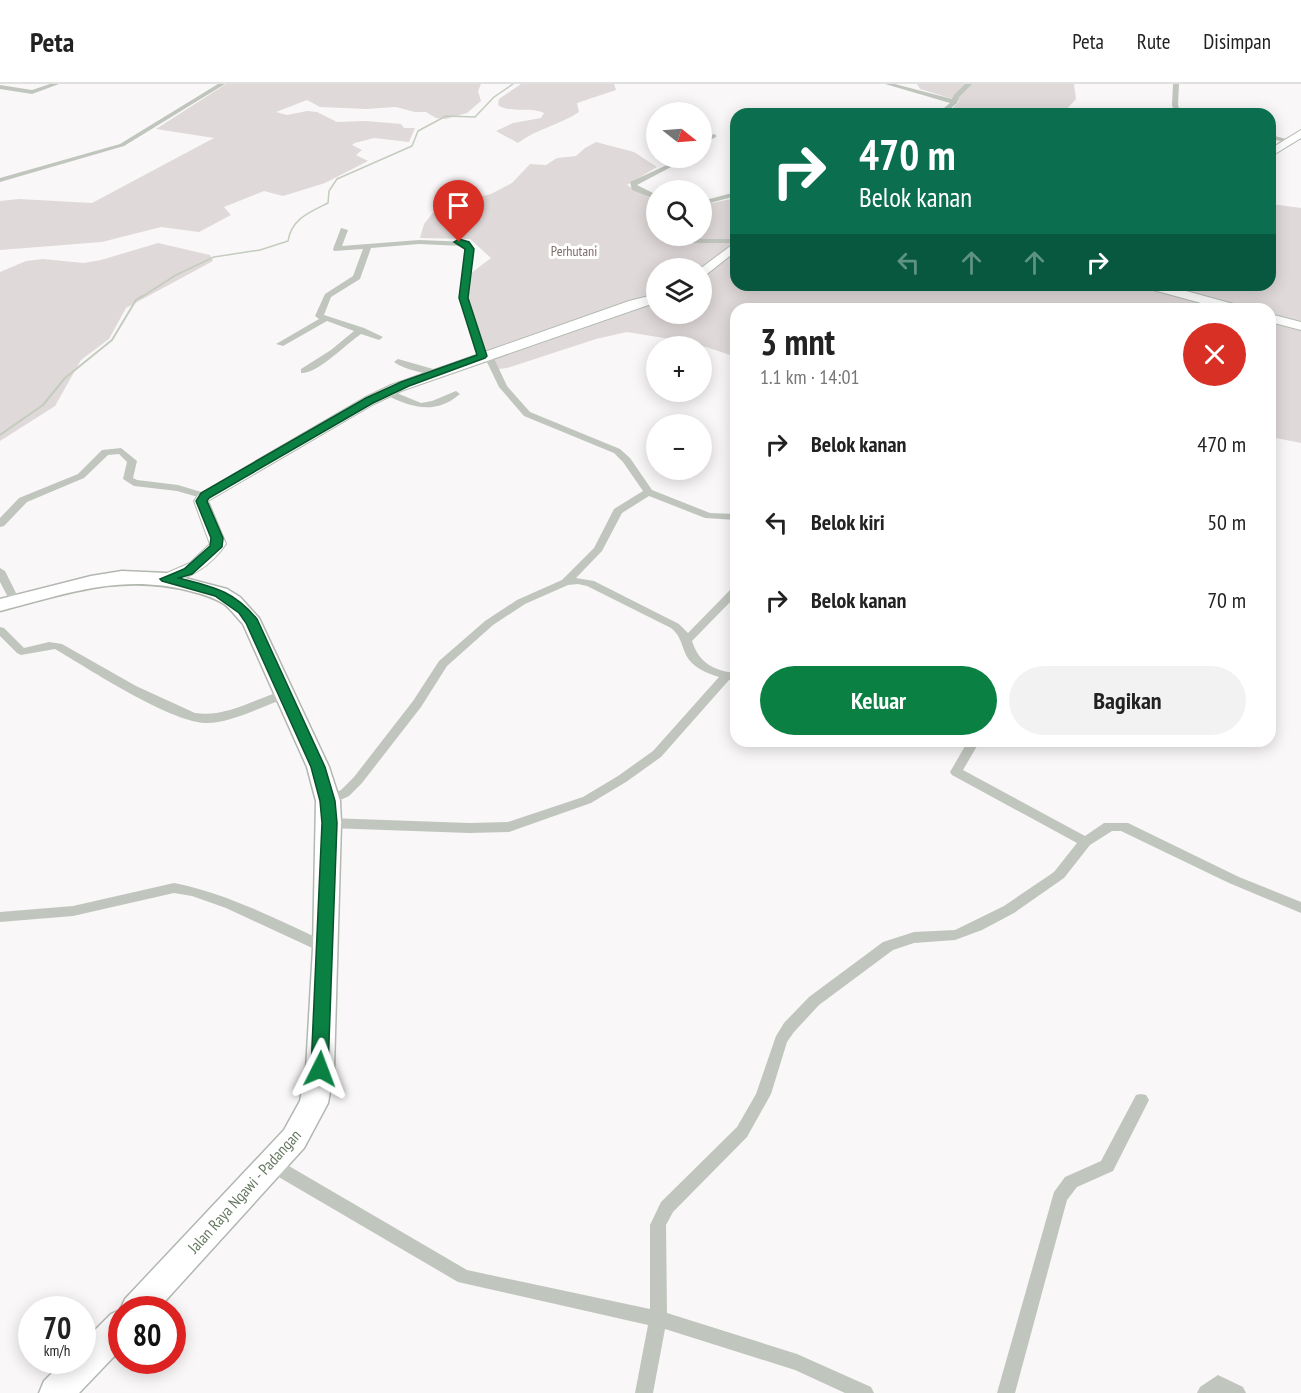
<!DOCTYPE html>
<html lang="id">
<meta charset="utf-8">
<style>
:root{--surface:#fff;--page:#f2f2f2;--text:#222;--muted:#767676;--line:#e0e0e0;--accent:#0b8043}
body{margin:0;font-family:"PT Sans Narrow",sans-serif;background:var(--page);color:var(--text);height:100vh;display:flex;flex-direction:column;font-size:22px;white-space:nowrap}
*{box-sizing:border-box;margin:0}
p{font-size:20px;color:var(--muted)}
.icon{flex:none;width:33px;height:33px;fill:none;stroke:currentColor;stroke-width:2;stroke-linecap:round;stroke-linejoin:round}
.map{position:relative;flex:1;overflow:hidden}
.details{position:absolute;left:730px;top:219px;width:546px;height:444px;display:flex;flex-direction:column;background:var(--surface);border-radius:18px;box-shadow:0 3px 15px #0003}
.details>*{flex:none}
.hud{position:absolute;left:730px;top:24px;width:546px;height:183px;border-radius:18px;box-shadow:0 3px 15px #0003;background:#0b6e4f;color:#fff;overflow:hidden}
.needle{width:39px;rotate:107deg}
.controls{position:absolute;left:646px;top:18px;display:grid;gap:12px}
.controls a{display:grid;place-items:center;width:66px;height:66px;border-radius:50%;background:var(--surface);box-shadow:0 3px 15px #0003;font-size:30px}
.speed{position:absolute;left:18px;top:1212px;display:flex;gap:12px;font-size:30px;font-weight:700;text-align:center}
.speed>*{display:grid;place-content:center;width:78px;height:78px;border-radius:50%;background:var(--surface);box-shadow:0 3px 15px #0003;line-height:1}
.speed small{font-size:15px;font-weight:400}
.speed .limit{border:9px solid #d22;background:#fff;color:#111}
.pin{position:absolute;display:grid;place-items:center;width:51px;height:51px;color:#fff;margin:-62px -26px;border-radius:50% 50% 50% 0;rotate:-45deg;box-shadow:0 0 6px #0007}
.pin .icon{rotate:45deg}
.me{position:absolute;width:66px;margin:-33px;rotate:3deg;stroke-linejoin:round;filter:drop-shadow(0 0 4px #0008)}
.turn{display:flex;align-items:center;gap:21px;height:126px;padding:0 30px;font-size:27px}
.turn .icon{width:78px;height:78px;stroke-width:2.5}
.turn b{display:block;font-size:42px;line-height:51px}
.lanes{display:flex;align-items:center;height:57px;padding:0 30px;background:#0003;justify-content:center;gap:30px;direction:ltr}
.lanes .off{opacity:.35}
.round{display:grid;place-items:center;flex:none;width:63px;height:63px;border-radius:32px;background:var(--page)}
.headline{display:flex;align-items:center;justify-content:space-between;height:102px;padding:0 30px}
h1{font-size:36px;font-weight:700;line-height:45px}
.action{display:flex;gap:12px;margin-top:auto;padding:12px 30px}
.action a{flex:1;height:69px;border-radius:36px;background:var(--accent);color:#fff;font-size:24px;font-weight:700;line-height:69px;text-align:center}
.action a+a{background:var(--page);color:var(--text)}
ul{padding:0;list-style:none}
li{display:flex;align-items:center;gap:18px;height:78px;padding:0 30px}
li div{flex:1}
li b{display:block;font-size:22px}
li em{font-style:normal}
header{display:flex;align-items:center;gap:36px;box-sizing:border-box;height:84px;padding:0 30px;background:var(--surface);border-bottom:2px solid var(--line)}
header strong{font-size:28px}
nav{display:flex;gap:33px;margin-inline-start:auto;font-size:21px}
.map>svg:first-child{display:block}
.green{fill:#e0d9d9;fill-rule:evenodd}
.lines{fill:none;stroke-linecap:round;stroke-linejoin:round}
.stream-far1{stroke:#c4ccbe;stroke-width:1.5}
.stream{stroke:#c4ccbe;stroke-width:2}
.secondary-casing{stroke:#b3bbb1;stroke-width:2}
.highway-casing{stroke:#b2b8b0;stroke-width:3}
.street{fill:#c0c6be;fill-rule:evenodd}
.secondary{fill:#fff;fill-rule:evenodd}
.highway{fill:#fff;fill-rule:evenodd}
.route{fill:#0b8043;stroke:#07532c;stroke-width:1.5}
.labels{text-anchor:middle;stroke-width:6;stroke-linejoin:round;paint-order:stroke}
.far-park-label{font-size:14px;fill:#7d6c69;stroke:#fff}
.street-label{font-size:16px;fill:#677962;stroke:#fff}
</style>
<header>
<strong>Peta</strong>
<nav><a>Peta</a><a>Rute</a><a>Disimpan</a></nav>
</header>
<div class="map">
<svg width="1301" height="1309" viewBox="0 0 1301 1309">
<rect width="100%" height="100%" fill="#f9f7f8"/>
<g class="green">
<polygon points="226,0 481,0 478,7 481,17 467,29 446,35 436,34 426,28 415,28 396,23 366,25 320,23 307,16 276,28 287,31 307,27 317,28 337,38 366,37 401,40 404,44 415,44 409,58 374,54 355,59 352,61 362,66 356,71 368,77 325,99 283,112 264,107 224,123 231,131 199,148 161,143 102,158 0,166 0,117 19,115 92,119 214,54 156,45"/>
<path d="M521,0H614L616,6L577,19L579,28C560,41 536,45 518,59L496,47L513,39L541,34L544,29C530,22 510,30 498,21L499,15Z"/>
<polygon points="917,0 1074,0 1076,15 1062,30 948,30 959,17 920,5"/>
<path d="M596,58L634,68L657,83L627,101L657,118V152H702V121L736,114V201H1270L1271,120L1301,124V359L1271,353L1270,225H736V273L694,259L627,248L596,255L507,284L498,285L482,261L468,220L470,190L491,174L470,155L420,154L424,140L436,125L466,122L479,113L491,110L512,99L530,80L546,81L557,74L576,72L585,64ZM657,184H702V230H657Z"/>
<polygon points="158,159 210,171 213,177 126,224 109,255 81,276 55,322 0,357 0,188 26,177 43,175 84,179 101,176"/>
</g>
<g class="lines">
<path class="stream-far1" d="M140,214L176,191L214,173L260,166L288,157C291,135 310,128 328,119L329,107L337,95L412,62L418,47L446,32L475,33L494,13L513,0"/>
<polyline class="stream" points="0,351 43,321 65,294 112,256 136,216 142,212"/>
<defs>
<g id="secondary">
<polygon points="1301,46 1301,54 1270,73 1270,65"/>
<polygon points="736,158 736,167 702,194 701,184"/>
<polygon points="1144,201 1164,201 1241,222 1243,225 1223,225 1146,204"/>
<path d="M657,210V218L401,307L374,320L208,417L226,460C211,482 191,494 166,500L158,495L160,492L190,479L210,460L194,417L198,411L364,314L391,301L629,217Z"/>
<polygon points="1270,230 1301,238 1301,246 1270,238"/>
</g>
<path id="highway" d="M122,487L166,489L227,505L240,513L259,534L329,683L340,717L341,739L334,985L328,1019L304,1064L157,1226H122V1264L79,1309H39L44,1297L65,1276H82V1259L111,1230L120,1226L125,1215L284,1046L300,1017L306,985L313,864L316,717L307,683L243,540C237,534 231,525 224,520C213,513 202,510 190,507C120,489 67,510 0,527V515L91,492Z"/>
</defs>
<use href="#secondary" class="secondary-casing"/>
<use href="#highway" class="highway-casing"/>
<g class="street">
<polygon points="50,0 59,0 32,10 0,5 0,1 32,6"/>
<polygon points="218,0 225,0 124,62 0,98 0,94 120,60"/>
<polygon points="885,0 895,0 952,15 954,11 965,0 972,0 959,13 957,19 944,30 937,30 950,19"/>
<polygon points="1173,0 1179,0 1178,21 1181,30 1175,30 1172,21"/>
<polygon points="714,50 716,51 716,53 702,60 702,55"/>
<polygon points="1270,51 1295,57 1292,59 1270,55"/>
<polygon points="674,74 680,74 671,83 637,101 657,111 657,116 632,106 630,98 667,81"/>
<polygon points="736,108 736,112 702,121 702,117"/>
<rect x="1270" y="116" width="4" height="4"/>
<path d="M341,144L348,146L342,162L419,156L469,158L473,165L467,214L485,268H491L507,302L530,328L620,365L630,374L652,406L710,429L736,430V436L705,434L649,412L622,429L602,467L576,494L594,497L679,540L688,549L732,504L736,503V512L692,557C699,579 714,587 736,589V597L729,596L661,673L626,698L591,719L509,748L469,749L329,744L324,742L323,739L324,736L329,734L469,739L508,738L583,713L618,692L653,667L719,593C706,589 692,583 686,571C681,560 681,552 671,544L587,502L578,500L568,501L525,520L493,541L447,582L421,623L362,699L349,712L332,720H324L322,717L324,714L341,706L354,693L413,617L439,577L485,537L517,516L562,496L594,464L614,425L643,407L623,378L614,369L524,332L499,303L485,274L482,275L478,272L459,214L465,165L463,162L419,160L371,164L360,195L331,213L324,231L364,244L383,253L379,256L361,250C347,259 318,290 301,289V285L331,266L354,247L327,237L283,262L276,260L319,235L315,232L325,210L353,192L363,165L334,167L333,165Z"/>
<polygon points="660,152 667,152 673,155 736,155 736,159 673,159 663,157"/>
<path d="M398,275L433,285L439,289L435,292C422,288 405,286 394,278Z"/>
<path d="M387,305L421,319L432,317L456,307L460,310C434,332 411,323 384,310V306Z"/>
<polygon points="121,364 137,377 133,394 137,396 178,401 208,410 210,412 205,415 177,407 134,402 123,395 127,378 119,370 108,371 84,394 27,418 4,442 0,443 0,434 19,414 78,390 102,366"/>
<polygon points="0,484 5,487 20,517 19,519 11,519 10,517 0,498"/>
<path d="M0,543L4,544L24,564L49,558L62,560L136,602L195,629C226,634 256,614 285,606L291,610L289,613C265,621 230,640 205,639C168,637 89,585 55,565L21,571L17,569L0,552Z"/>
<polygon points="968,657 980,657 963,686 1085,752 1104,739 1128,739 1239,793 1301,818 1301,829 1229,799 1121,747 1112,747 1090,761 1064,794 1014,829 982,846 955,856 914,859 893,866 819,921 794,948 787,958 771,1010 747,1053 673,1128 666,1141 667,1229 797,1270 871,1303 874,1309 845,1309 795,1286 665,1245 653,1309 635,1309 648,1241 458,1198 265,1085 263,1080 265,1075 271,1073 277,1075 467,1186 650,1225 650,1141 661,1118 737,1043 756,1010 776,952 784,939 809,913 883,858 914,848 955,846 1004,822 1054,788 1077,759 952,691 950,688"/>
<path d="M174,799C230,810 279,837 331,860L333,864L331,868L326,869L321,868L226,824L192,812L174,809L73,832L0,838V828L73,822Z"/>
<polygon points="1141,1010 1146,1011 1149,1016 1113,1087 1077,1103 1067,1116 1015,1309 997,1309 1054,1108 1065,1093 1101,1077 1136,1011"/>
<polygon points="1218,1291 1243,1303 1246,1309 1197,1309 1200,1303"/>
</g>
<use href="#secondary" class="secondary"/>
<use href="#highway" class="highway"/>
</g>
<path class="route" d="M459,155L469,158L474,165L468,214L487,272L485,274L409,302L373,319L209,414L207,417L223,454L222,463L192,490L179,494C213,503 233,506 257,535L325,683L335,717L337,739L328,985L326,990L320,992L314,990L311,985L322,739L320,717L311,683L246,539L239,529L215,512L162,497L160,495L184,485L210,462L211,454L196,417L201,409L366,314L401,298L477,271L459,214L465,165L454,158Z"/>
<g class="labels">
<g class="far-park-label">
<text x="574" y="172">Perhutani</text>
</g>
<g class="street-label">
<text transform="translate(244 1107) rotate(-48)" y="6">Jalan Raya Ngawi - Padangan</text>
</g>
</g>
</svg>
<div class="controls">
<a><svg class="needle" viewBox="-14 -14 28 28"><path d="M0-13l5 13h-10z" fill="#e53935"/><path d="M0 13l5-13h-10z" fill="#767676"/></svg></a>
<a><svg class="icon" aria-label="search" viewBox="0 0 24 24"><circle cx="10" cy="10" r="6"/><path d="M15 15l6 6"/></svg></a>
<a><svg class="icon" aria-label="layers" viewBox="0 0 24 24"><path d="M12 4l9 5-9 5-9-5zM3 14l9 5 9-5"/></svg></a>
<a>+</a>
<a>−</a>
</div>
<div class="speed"><div>70<small>km/h</small></div><div class="limit">80</div></div>
<div class="pin" style="left:459px;top:158px;background:#d93025"><svg class="icon" aria-label="arrive" viewBox="0 0 24 24"><path d="M6 21V4h12l-3 4 3 4H6"/></svg></div>
<svg class="me" style="left:320px;top:985px" viewBox="-20 -20 40 40"><path d="M0-17L14 15 0 8-14 15z" fill="#0b8043" stroke="#fff" stroke-width="4"/></svg>
<div class="hud">
<div class="turn"><svg class="icon" aria-label="right" viewBox="0 0 24 24"><path d="M7 20v-9h11M14 6l5 5-5 5"/></svg><div><b>470 m</b>Belok kanan</div></div>
<div class="lanes"><svg class="icon off" aria-label="left" viewBox="0 0 24 24"><path d="M17 20v-9H6M10 6l-5 5 5 5"/></svg><svg class="icon off" aria-label="ahead" viewBox="0 0 24 24"><path d="M12 20V5M6 11l6-6 6 6"/></svg><svg class="icon off" aria-label="ahead" viewBox="0 0 24 24"><path d="M12 20V5M6 11l6-6 6 6"/></svg><svg class="icon" aria-label="right" viewBox="0 0 24 24"><path d="M7 20v-9h11M14 6l5 5-5 5"/></svg></div>
</div>
<section class="details">
<div class="headline"><div><h1>3 mnt</h1><p>1.1 km · 14:01</p></div><a class="round" style="background:#d93025;color:#fff"><svg class="icon" aria-label="close" viewBox="0 0 24 24"><path d="M6 6l12 12M18 6L6 18"/></svg></a></div>
<ul>
<li><svg class="icon" aria-label="right" viewBox="0 0 24 24"><path d="M7 20v-9h11M14 6l5 5-5 5"/></svg><div><b>Belok kanan</b></div><em>470 m</em></li>
<li><svg class="icon" aria-label="left" viewBox="0 0 24 24"><path d="M17 20v-9H6M10 6l-5 5 5 5"/></svg><div><b>Belok kiri</b></div><em>50 m</em></li>
<li><svg class="icon" aria-label="right" viewBox="0 0 24 24"><path d="M7 20v-9h11M14 6l5 5-5 5"/></svg><div><b>Belok kanan</b></div><em>70 m</em></li>
</ul>
<div class="action"><a>Keluar</a><a>Bagikan</a></div>
</section>
</div>
